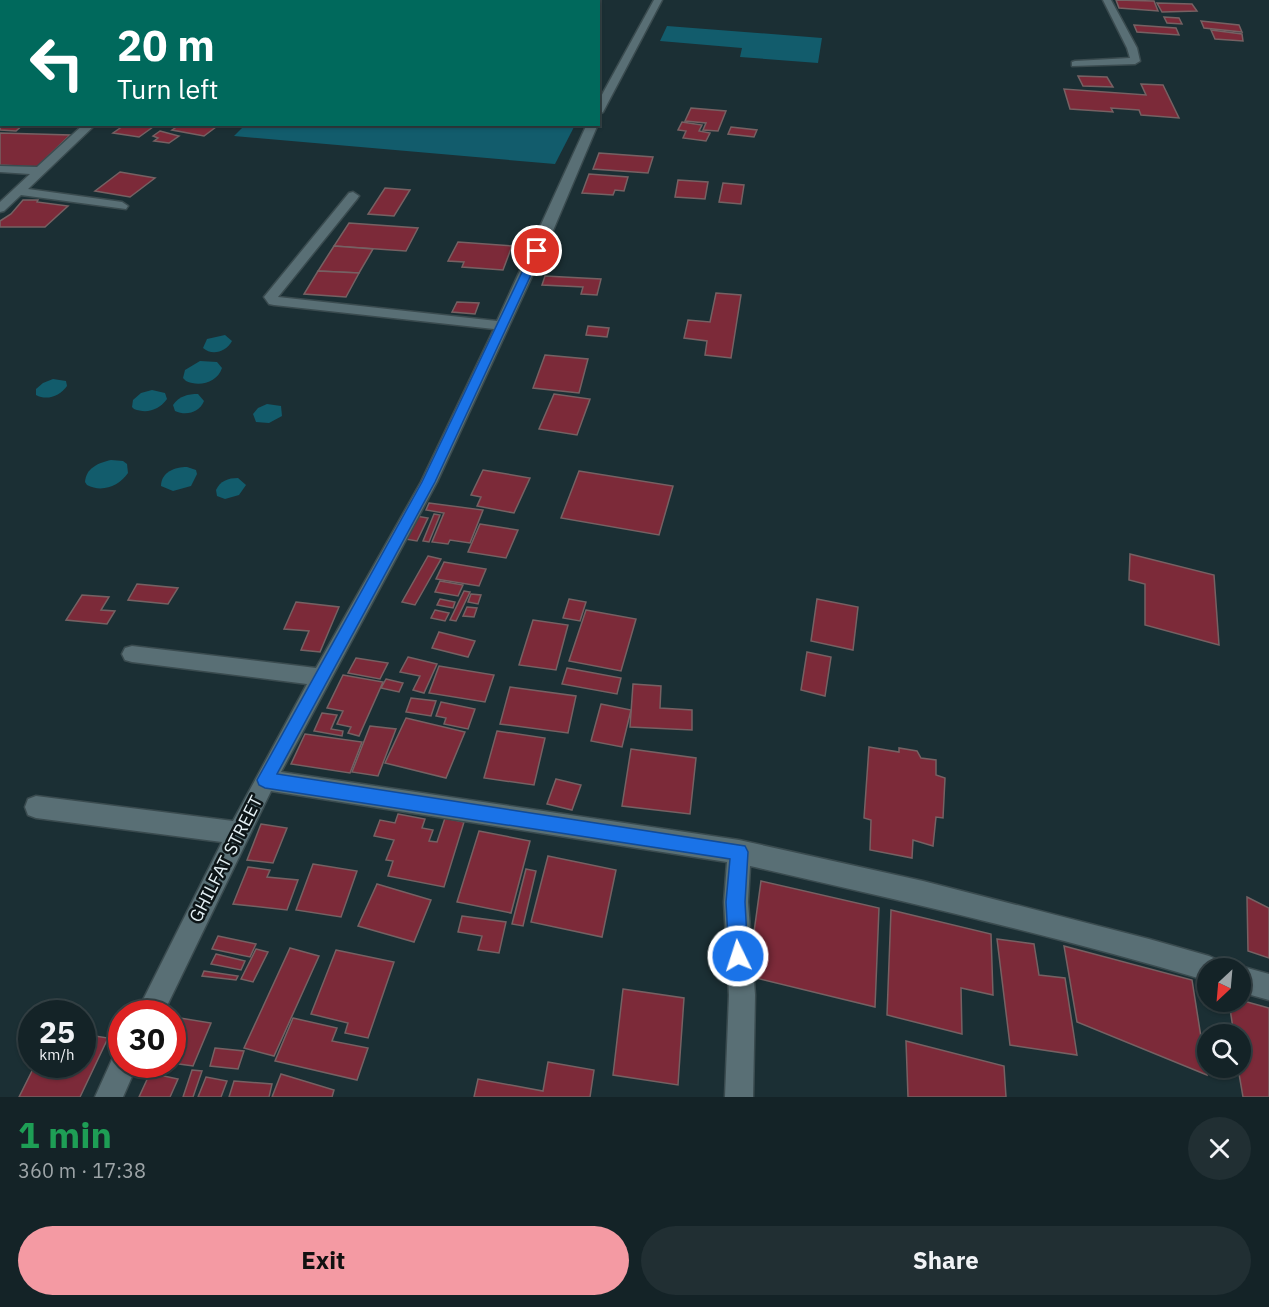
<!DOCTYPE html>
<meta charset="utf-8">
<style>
:root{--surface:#142327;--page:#212f33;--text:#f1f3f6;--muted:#9da4a7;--line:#334044;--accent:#f49aa3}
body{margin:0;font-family:"IBM Plex Sans",sans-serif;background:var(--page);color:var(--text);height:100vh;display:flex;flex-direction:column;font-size:22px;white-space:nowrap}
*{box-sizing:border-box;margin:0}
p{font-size:20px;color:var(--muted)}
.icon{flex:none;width:33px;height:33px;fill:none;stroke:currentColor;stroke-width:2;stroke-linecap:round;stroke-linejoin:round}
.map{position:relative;height:1097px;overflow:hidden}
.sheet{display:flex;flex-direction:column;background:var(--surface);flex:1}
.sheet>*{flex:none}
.top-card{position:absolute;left:0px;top:0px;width:600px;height:126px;box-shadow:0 2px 4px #0004,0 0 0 2px var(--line);background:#00695c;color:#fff;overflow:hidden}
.needle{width:39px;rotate:206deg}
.tools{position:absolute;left:1197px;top:958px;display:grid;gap:12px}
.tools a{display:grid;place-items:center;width:54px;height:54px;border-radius:50%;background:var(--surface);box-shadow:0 2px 4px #0004,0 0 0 2px var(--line);font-size:30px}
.speed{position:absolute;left:18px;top:1000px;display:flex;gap:12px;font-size:30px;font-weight:700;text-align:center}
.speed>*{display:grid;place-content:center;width:78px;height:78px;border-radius:50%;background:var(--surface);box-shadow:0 2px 4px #0004,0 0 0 2px var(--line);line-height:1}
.speed small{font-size:15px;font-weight:400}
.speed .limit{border:9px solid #d22;background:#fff;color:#111}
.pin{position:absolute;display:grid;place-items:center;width:51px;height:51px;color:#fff;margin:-26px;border:3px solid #fff;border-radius:50%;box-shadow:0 2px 6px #0007}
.me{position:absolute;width:66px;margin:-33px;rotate:356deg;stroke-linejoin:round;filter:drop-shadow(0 0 4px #0008)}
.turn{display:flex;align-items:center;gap:21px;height:126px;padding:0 18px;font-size:27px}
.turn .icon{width:78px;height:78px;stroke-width:2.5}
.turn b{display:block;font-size:42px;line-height:51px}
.round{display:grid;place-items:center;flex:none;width:63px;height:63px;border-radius:32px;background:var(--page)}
.summary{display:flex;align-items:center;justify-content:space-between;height:102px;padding:0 18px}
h1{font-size:36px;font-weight:700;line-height:45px;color:#1e9e55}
.cta{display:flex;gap:12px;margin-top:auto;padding:12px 18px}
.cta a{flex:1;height:69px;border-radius:36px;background:var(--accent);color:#111;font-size:24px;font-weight:700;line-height:69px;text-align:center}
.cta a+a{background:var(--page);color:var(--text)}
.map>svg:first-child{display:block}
.green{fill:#125c6c}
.building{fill:#7c2a39;stroke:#766163;stroke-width:1.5}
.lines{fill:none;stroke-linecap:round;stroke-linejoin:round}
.minor-casing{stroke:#3a4b4f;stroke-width:3}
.minor{fill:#596f75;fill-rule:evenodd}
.route{fill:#1a73e8;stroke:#114b97;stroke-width:1.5}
.labels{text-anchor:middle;stroke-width:5;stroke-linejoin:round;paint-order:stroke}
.street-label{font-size:18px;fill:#e5f1f5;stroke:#0d1517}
</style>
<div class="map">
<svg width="1269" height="1097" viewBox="0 0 1269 1097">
<rect width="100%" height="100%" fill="#1b2f34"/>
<g class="green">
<polygon points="667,26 822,38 818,63 740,57 742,48 660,41"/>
<polygon points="246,124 575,124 575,125 555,164 234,136"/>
<path d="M225,335L232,341C226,352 212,356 203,348L207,339Z"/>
<path d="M200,361L217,362L222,368C217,383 199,387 186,381L183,378L185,370Z"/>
<path d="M53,379L66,381L67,386C60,396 47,401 36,395V389L43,383Z"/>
<path d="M152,390L165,393L167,399C159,410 147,414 134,409L132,407L133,400L141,393Z"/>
<path d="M198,394L204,401C199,413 186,416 175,411L173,405C179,396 188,394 198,394Z"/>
<polygon points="267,404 281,406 282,416 269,423 256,422 253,414 258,408"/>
<path d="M111,460L123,461L127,464L128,473C119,486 102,493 87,485L85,482C86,468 98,463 111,460Z"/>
<path d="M187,467L196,470L197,474L191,486L173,491L161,486C161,472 175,467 187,467Z"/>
<path d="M238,478L246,485L239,495L225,499L217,496L216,490C220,481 228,478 238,478Z"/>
</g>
<g class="building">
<polygon points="1116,0 1154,1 1158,11 1119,8"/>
<polygon points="1157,3 1192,4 1197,11 1162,12"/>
<polygon points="1164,17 1179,18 1182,24 1167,23"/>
<polygon points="1201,21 1239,25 1242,32 1204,28"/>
<polygon points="1134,25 1176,28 1179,35 1137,32"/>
<polygon points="1211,30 1242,34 1243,41 1215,39"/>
<polygon points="1078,76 1107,77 1113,87 1083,86"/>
<polygon points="1141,84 1163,85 1179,118 1141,115 1139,110 1111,108 1113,112 1070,109 1064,89 1146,95"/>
<polygon points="691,108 726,111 718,131 703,130 706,123 685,121"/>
<polygon points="2,110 2,124 24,124 16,131 0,130"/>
<polygon points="682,122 702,125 699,131 710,133 706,141 683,138 686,131 678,130"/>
<polygon points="126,124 136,124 153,127 139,137 113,133"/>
<polygon points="181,124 220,124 204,136 172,130"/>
<polygon points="731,127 757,130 754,137 728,134"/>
<polygon points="160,131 179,136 169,143 154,141 158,138 153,136"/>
<polygon points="0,133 70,135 37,167 0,165"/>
<polygon points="599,153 653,157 648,173 593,169"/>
<polygon points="120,172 155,178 130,197 95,191"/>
<polygon points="589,174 628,177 624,191 615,190 613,195 582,193"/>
<polygon points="678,180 708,182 705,199 675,197"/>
<polygon points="723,183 744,185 741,204 719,202"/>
<polygon points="385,188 410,190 394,216 368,214"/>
<polygon points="23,200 38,200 37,202 68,206 45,227 0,227 0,221 11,214"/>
<polygon points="349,223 418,228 406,251 334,246"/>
<polygon points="458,242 512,246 503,270 462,267 464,262 448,261"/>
<polygon points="334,246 373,249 359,273 318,271"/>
<polygon points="318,271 359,273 346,297 304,294"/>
<polygon points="545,276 601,279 597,295 581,294 583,287 542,285"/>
<polygon points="716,293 741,295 731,358 705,355 707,341 684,338 688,320 710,322"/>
<polygon points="457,302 479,303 475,314 452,312"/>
<polygon points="588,326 609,328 607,337 586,335"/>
<polygon points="545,355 588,359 579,393 533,388"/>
<polygon points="554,394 590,399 577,435 539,429"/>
<polygon points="483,470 530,478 514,513 477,506 481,497 471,495"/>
<polygon points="579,471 673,486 659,535 561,518"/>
<polygon points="429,503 483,510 470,543 450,540 448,544 432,542 444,513 426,510"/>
<polygon points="434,514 440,515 429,542 423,541"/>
<polygon points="416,516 428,518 417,541 405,539"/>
<polygon points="480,524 518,530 506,558 468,552"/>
<polygon points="1130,554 1214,575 1219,645 1145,625 1145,584 1129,580"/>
<polygon points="428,556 441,559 415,605 402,602"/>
<polygon points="444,562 486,569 479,586 436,579"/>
<polygon points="440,581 463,585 458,596 435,592"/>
<polygon points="137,584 178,588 168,604 128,600"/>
<polygon points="464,591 470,592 456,621 450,620"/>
<polygon points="471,594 481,595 478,604 468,602"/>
<polygon points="82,595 109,597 101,610 115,611 107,624 66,620"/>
<polygon points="440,599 455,602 453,608 437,605"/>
<polygon points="569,599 586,602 580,621 563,618"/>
<polygon points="817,599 858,607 853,650 811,641"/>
<polygon points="296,602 339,607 320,652 301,650 309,631 284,629"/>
<polygon points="467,607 477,608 474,617 463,616"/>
<polygon points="435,610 449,613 445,621 431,618"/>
<polygon points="586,610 636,619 621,671 569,661"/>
<polygon points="533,620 568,625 556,670 519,665"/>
<polygon points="439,632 475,641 468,657 432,648"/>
<polygon points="807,652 831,657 825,696 801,690"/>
<polygon points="408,657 437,664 424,693 413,690 420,676 400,672"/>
<polygon points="356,658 388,663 380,679 348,673"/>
<polygon points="439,666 494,675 485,702 429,693"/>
<polygon points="567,668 621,678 617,694 562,684"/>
<polygon points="343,675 383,682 359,736 348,733 351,727 337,724 343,711 327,708"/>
<polygon points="386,679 403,683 399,692 381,688"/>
<polygon points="633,684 661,686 660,708 692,710 692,730 630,727"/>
<polygon points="510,687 576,696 568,733 500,724"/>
<polygon points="411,698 436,701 431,716 406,712"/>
<polygon points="441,702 475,709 468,729 444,724 446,718 436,716"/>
<polygon points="601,704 631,710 622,747 591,741"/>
<polygon points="322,713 337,715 331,729 343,731 342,736 314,731"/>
<polygon points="406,718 465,732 446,778 385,763"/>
<polygon points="370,726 396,729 378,776 352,772"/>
<polygon points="497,731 545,738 534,785 484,778"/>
<polygon points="305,734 362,742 350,773 291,764"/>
<polygon points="869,747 899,752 899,748 917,751 921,758 936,760 936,775 945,778 943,818 936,817 933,846 913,840 912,858 870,850 871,820 864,818"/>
<polygon points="631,749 696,758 690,814 622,806"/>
<polygon points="556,779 581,785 572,810 547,804"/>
<polygon points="398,814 425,819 422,828 433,830 429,841 437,842 445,818 464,822 444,887 388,876 393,861 386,860 394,840 374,836 380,820 395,823"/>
<polygon points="261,824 287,828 273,863 247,860"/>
<polygon points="479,831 530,841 511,913 457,902"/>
<polygon points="548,856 616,870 602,937 531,922"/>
<polygon points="313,864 357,871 341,917 296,910"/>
<polygon points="248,867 270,870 267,877 298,880 287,910 233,904"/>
<polygon points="526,869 536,871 523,926 512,924"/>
<polygon points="761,881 879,908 875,1007 748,976"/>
<polygon points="377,884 431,900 414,942 358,926"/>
<polygon points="1247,897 1269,908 1269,958 1248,951"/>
<polygon points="891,910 991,934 993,995 961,988 962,1034 887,1015"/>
<polygon points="462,916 506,922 499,953 478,950 482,936 458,932"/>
<polygon points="218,936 256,944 250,957 212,949"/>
<polygon points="997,939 1034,944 1039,975 1065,978 1077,1055 1010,1045"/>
<polygon points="1064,946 1192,980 1207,1075 1077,1022"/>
<polygon points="290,948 319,956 274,1056 244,1048"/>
<polygon points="256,949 268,952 253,982 241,979"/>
<polygon points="336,950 394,962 368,1038 345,1033 348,1023 311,1014"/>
<polygon points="216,954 245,961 241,970 211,964"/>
<polygon points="204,971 238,976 236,980 202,976"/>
<polygon points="623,989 684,998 678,1085 613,1075"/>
<polygon points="1240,1000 1269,1008 1269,1097 1243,1097 1238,1068 1240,1068 1240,1035 1234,1035 1229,1002 1240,1002"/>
<polygon points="180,1018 211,1023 193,1066 172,1063 172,1035"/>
<polygon points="293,1018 337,1028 332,1041 368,1048 357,1080 275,1061"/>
<polygon points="82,1034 108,1038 80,1097 19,1097 35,1065 82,1065"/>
<polygon points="906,1041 1004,1066 1006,1097 908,1097"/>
<polygon points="215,1048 244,1051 238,1069 210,1066"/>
<polygon points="548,1062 594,1070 590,1097 474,1097 478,1079 543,1091"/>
<polygon points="192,1070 202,1071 193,1097 183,1097"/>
<polygon points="150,1073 178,1079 170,1097 139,1097"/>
<polygon points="281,1074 334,1090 332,1097 272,1097"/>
<polygon points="206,1077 227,1081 221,1097 198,1097"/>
<polygon points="234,1081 272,1084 269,1097 229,1097"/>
</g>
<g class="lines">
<defs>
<g id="minor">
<polygon points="228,0 237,0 227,2"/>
<polygon points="654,0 662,0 603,112 598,115 598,102"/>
<polygon points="1103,0 1111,0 1137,48 1140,61 1135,64 1072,66 1072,62 1075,61 1130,58 1127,48"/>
<polygon points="84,124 96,124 28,189 122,202 128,206 126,209 21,195 4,211 0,212 0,202 30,174 0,172 0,166 37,167"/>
<path d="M587,124H598L552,233L437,482L281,772L739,840L923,881L1149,939L1209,956L1218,960L1222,969H1208V981C1057,936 903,901 750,866L748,902L755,995L753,1097H725L729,995L724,902L727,862L271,791L163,1014H136L222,842L36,818L28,815L25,807L28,799L36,796L233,821L307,684L132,662L125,660L122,654L125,648L132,646L316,668L421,482L494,329L274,305L269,304L264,297L349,193L353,192L359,196L357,199L278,297L497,321Z"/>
<polygon points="1240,966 1269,974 1269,1000 1240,992 1240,969 1233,969"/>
<polygon points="122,1053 122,1065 137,1065 123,1097 95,1097 114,1055"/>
</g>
</defs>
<use href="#minor" class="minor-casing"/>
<use href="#minor" class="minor"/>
</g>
<polygon class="route" points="537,248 542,251 435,482 277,774 745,846 748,852 745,902 748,956 745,962 738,965 732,962 729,956 726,902 730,859 265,788 259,785 257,780 422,482 532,251"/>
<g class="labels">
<g class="street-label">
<text transform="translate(226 859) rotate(-63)" y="6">GHILFAT STREET</text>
</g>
</g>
</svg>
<div class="tools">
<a><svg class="needle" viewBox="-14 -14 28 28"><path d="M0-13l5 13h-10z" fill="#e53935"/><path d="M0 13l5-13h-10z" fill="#9da4a7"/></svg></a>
<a><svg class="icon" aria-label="search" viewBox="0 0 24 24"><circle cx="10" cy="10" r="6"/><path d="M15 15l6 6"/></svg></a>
</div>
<div class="speed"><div>25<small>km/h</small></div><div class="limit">30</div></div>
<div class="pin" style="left:537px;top:251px;background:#d93025"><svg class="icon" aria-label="arrive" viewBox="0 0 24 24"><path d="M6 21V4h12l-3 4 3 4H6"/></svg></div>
<svg class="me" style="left:738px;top:956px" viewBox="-20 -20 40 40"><circle r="17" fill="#1a73e8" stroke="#fff" stroke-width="3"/><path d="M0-11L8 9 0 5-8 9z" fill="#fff"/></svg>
<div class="top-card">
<div class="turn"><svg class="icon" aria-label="left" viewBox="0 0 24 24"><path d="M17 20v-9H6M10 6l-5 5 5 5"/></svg><div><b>20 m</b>Turn left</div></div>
</div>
</div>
<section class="sheet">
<div class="summary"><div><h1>1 min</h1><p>360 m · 17:38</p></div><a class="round"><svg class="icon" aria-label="close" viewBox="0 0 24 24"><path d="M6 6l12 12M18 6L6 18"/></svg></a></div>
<div class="cta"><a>Exit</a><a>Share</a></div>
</section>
